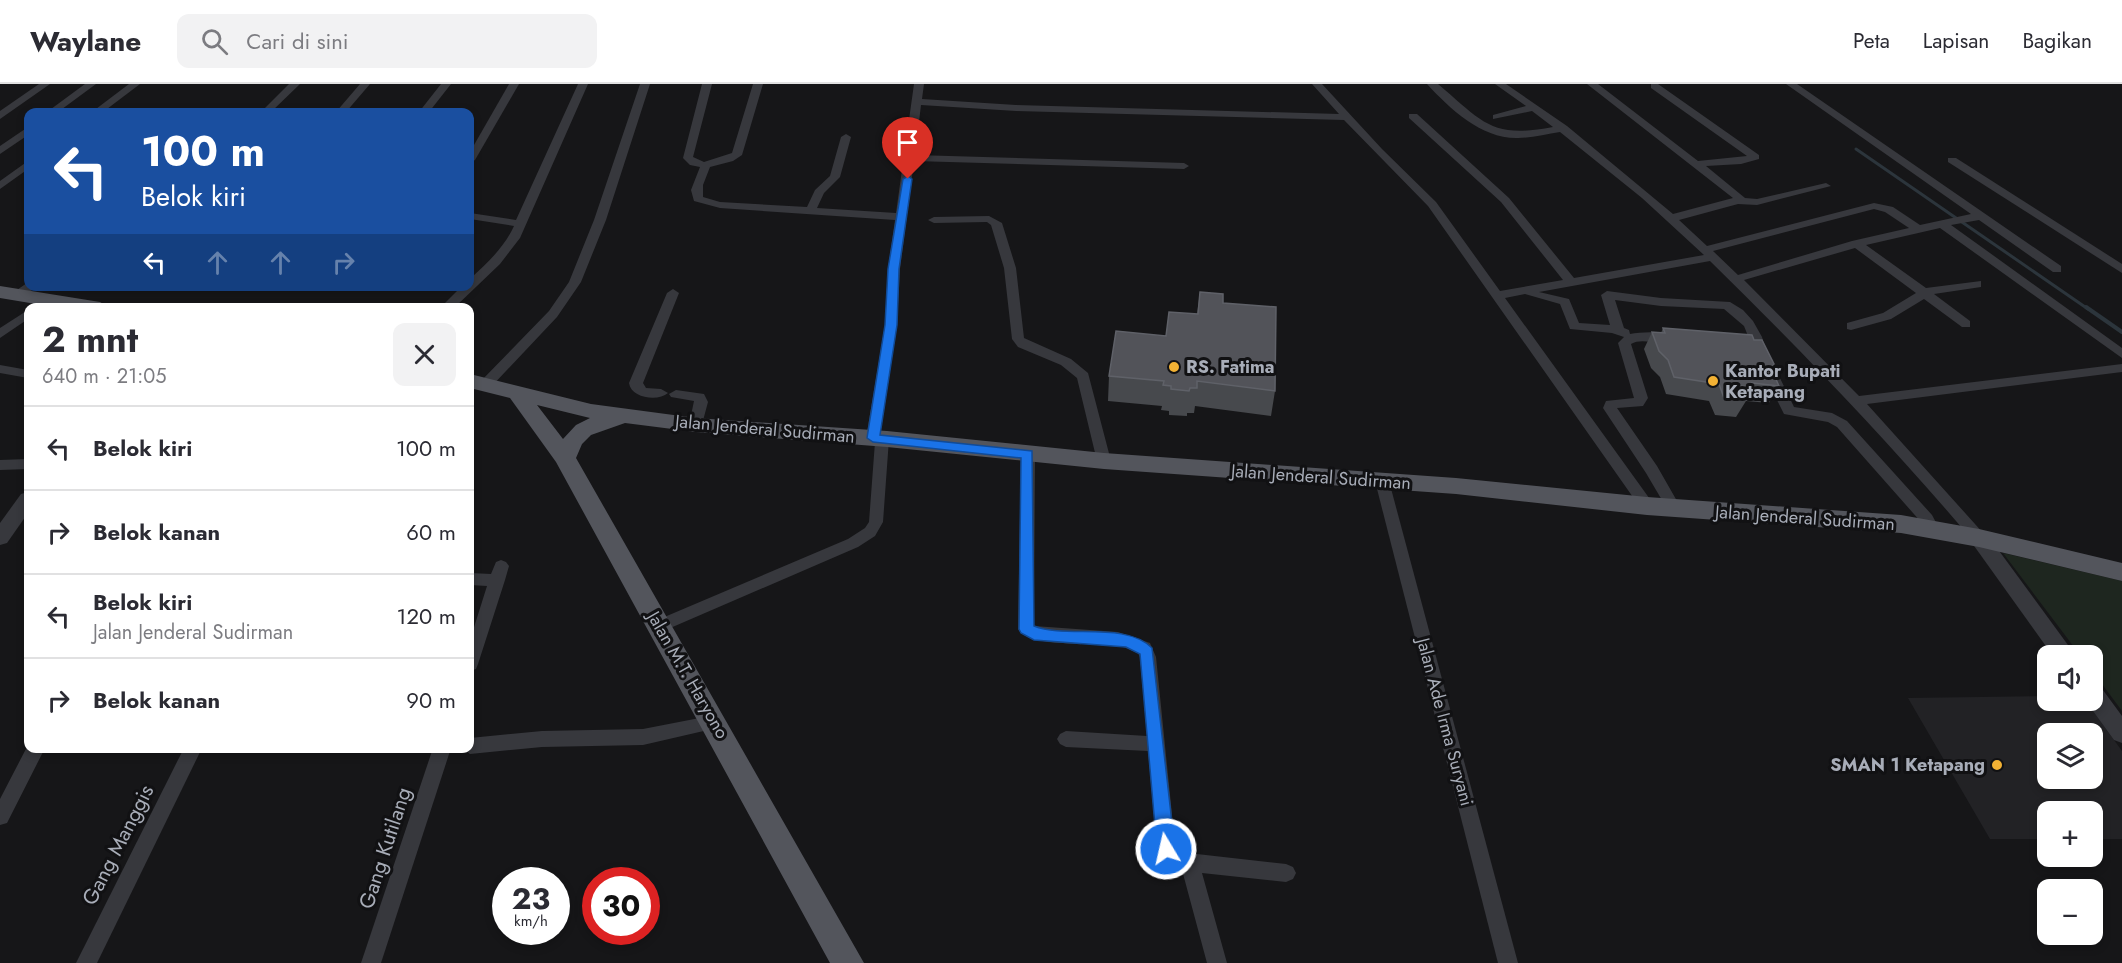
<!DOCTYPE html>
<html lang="id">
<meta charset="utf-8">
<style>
:root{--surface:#fff;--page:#f2f2f3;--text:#2b2b33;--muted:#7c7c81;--line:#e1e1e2}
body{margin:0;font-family:Jost,sans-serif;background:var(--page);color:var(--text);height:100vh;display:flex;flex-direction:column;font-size:22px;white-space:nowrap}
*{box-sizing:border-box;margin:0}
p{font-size:20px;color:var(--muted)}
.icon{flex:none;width:33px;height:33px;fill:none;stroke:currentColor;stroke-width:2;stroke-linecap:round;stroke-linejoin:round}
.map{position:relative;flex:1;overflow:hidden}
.drawer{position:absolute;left:24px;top:219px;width:450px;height:450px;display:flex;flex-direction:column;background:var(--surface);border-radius:12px;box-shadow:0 3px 9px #0003}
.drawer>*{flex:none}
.guide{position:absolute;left:24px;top:24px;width:450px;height:183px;border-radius:12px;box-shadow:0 3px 9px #0003;background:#1a4fa0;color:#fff;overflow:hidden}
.tools{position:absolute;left:2037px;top:561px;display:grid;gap:12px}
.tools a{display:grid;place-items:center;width:66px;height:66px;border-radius:12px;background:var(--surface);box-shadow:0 3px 9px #0003;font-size:30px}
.speed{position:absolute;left:492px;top:783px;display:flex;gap:12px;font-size:30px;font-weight:700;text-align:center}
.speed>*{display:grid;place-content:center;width:78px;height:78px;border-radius:50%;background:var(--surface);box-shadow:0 3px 9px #0003;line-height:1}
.speed small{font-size:15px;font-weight:400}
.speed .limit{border:9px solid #d22;background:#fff;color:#111}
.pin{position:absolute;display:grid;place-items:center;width:51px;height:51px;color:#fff;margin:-62px -26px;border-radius:50% 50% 50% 0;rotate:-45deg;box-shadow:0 0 6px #0007}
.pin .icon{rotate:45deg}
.me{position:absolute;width:66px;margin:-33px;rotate:351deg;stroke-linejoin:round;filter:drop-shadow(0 0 4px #0008)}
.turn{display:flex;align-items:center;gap:21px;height:126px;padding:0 18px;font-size:27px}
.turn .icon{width:78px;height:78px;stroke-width:2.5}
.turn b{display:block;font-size:42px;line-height:51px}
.lanes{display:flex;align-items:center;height:57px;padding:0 18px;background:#0003;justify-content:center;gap:30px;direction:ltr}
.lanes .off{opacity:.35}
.round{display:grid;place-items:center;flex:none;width:63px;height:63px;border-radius:12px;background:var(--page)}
.headline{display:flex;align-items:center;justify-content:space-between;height:102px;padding:0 18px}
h1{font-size:36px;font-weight:700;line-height:45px}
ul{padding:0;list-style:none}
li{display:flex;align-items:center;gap:18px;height:84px;padding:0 18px;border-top:2px solid var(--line)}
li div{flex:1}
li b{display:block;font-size:22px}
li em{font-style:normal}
header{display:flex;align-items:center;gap:36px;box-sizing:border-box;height:84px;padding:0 30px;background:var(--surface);border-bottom:2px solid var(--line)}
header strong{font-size:28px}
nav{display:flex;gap:33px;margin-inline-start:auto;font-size:21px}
.search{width:420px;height:54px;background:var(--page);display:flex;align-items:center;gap:15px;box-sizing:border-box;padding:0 21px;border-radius:12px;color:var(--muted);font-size:22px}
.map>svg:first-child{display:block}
.built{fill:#222225;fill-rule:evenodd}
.green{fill:#1e261f}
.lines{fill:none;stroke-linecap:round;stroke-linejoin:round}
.stream-far1{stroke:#2c353c;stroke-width:3}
.stream{stroke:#2c353c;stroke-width:4}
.minor{fill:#37383d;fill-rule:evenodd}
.tertiary{fill:#37383d;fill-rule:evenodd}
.primary{fill:#53555c;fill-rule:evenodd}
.wall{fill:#47494d}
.building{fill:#525359;stroke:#5f6168;stroke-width:1.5}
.route{fill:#1a73e8;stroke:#114b97;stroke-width:1.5}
.poi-dot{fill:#f2b134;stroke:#111113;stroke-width:2}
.labels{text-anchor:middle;stroke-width:6;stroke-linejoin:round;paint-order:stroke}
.poi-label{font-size:18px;font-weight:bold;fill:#a8adb8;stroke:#111113;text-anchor:start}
.street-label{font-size:18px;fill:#a8adb8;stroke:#111113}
.near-street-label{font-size:21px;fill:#a8adb8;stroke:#111113}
</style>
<header>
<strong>Waylane</strong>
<div class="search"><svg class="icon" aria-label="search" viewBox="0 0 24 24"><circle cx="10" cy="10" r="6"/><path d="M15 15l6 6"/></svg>Cari di sini</div>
<nav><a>Peta</a><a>Lapisan</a><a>Bagikan</a></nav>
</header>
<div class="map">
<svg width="2122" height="879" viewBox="0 0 2122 879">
<rect width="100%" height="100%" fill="#161618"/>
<path class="built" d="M2047,612L2048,616L2086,617L2122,667V755H2093L2092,728H2048L2047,755H1990L1908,614ZM2048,650H2092V694H2048Z"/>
<polygon class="green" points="2003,469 2122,497 2122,627 2093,588 2092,572 2080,571"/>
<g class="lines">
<polyline class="stream-far1" points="1856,65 2088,225"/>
<polyline class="stream" points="2086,223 2122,248"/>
<g class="minor">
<polygon points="39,0 50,0 0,35 0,27"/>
<polygon points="85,0 96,0 58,28 47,28"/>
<polygon points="129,0 140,0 103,28 92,28"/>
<polygon points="289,0 300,0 271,28 261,28"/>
<polygon points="360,0 370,0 346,28 336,28"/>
<polygon points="441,0 451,0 429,28 419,28"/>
<polygon points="509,0 519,0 475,76 470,79 470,68"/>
<path d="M578,0H588L520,154L500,180L454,224H440L462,202H470V195C487,179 504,164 514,142L470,135V129L516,136Z"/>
<polygon points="640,0 650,0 606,136 581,198 557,233 490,304 480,304 478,301 480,298 549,227 569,198 594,136"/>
<path d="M702,0H712L693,73L704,78L732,69L753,0H763L742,71L733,77L710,83L703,101V113L720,118L807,123L815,106L830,92L841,53L846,50L851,53L840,93L824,109L817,124L896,129L914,0H924L922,15L1016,21L1339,30L1312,0H1322L1382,65L1436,118L1500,207L1563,196L1501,118L1409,34V30H1417L1509,114L1574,194L1704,171L1642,114L1560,48C1546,50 1532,54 1518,54C1482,55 1450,25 1427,0H1438C1483,38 1491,55 1553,43L1532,27L1493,35V31L1526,22L1495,0H1506L1567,42L1673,130L1733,114L1587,0H1598L1698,77L1747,72L1651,4V0H1658L1759,71V75L1741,80L1706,82L1745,114L1757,115L1826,99L1831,102L1757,121L1738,120L1679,136L1707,162L1874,119L1893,123L1920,141L1971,130L1786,0H1797L2061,182V188H2053L1979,136L1951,141L2122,264V274L1940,144L1866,161L1926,204L1981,197V203L1934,210L1970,237V243H1962L1924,215L1891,235L1851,246L1847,245V239L1883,229L1916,209L1855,164L1744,196L1859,312L2122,280V288L1867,320L1984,450L1987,454L1979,460L1974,458C1891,360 1802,267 1710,177L1539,208L1569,215L1579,239L1610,241L1601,211L1607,207L1661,214L1730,218L1743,226L1753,237L1762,253L1766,267L1760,271L1754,267L1744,242L1724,225L1661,222L1615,216L1624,244L1629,246L1630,250C1643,248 1666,246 1675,255C1664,265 1644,252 1631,260L1648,314L1643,322L1617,324L1657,382L1681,424L1674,429L1669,428L1646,389L1603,324L1606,317L1634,314L1618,259L1624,253L1612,249L1570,245L1560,220L1525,210L1505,214L1652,418L1654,422L1647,427L1642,426L1428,122L1344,36L1016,27L921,21L915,71L1184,79L1189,82L1184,85L914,77L900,185L897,241L880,351L887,352L889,355L883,438L875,452L858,463L661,548L655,547L653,542L655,537L848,455L865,444L869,438L875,358L868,357L866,354L885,241L888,185L895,136L720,124L694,117L691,106L700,83L690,81L683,74ZM1874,125L1885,128L1909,144L1852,157L1738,191L1713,167Z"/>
<polygon points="28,43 28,51 0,70 0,62"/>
<polygon points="1948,74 1956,74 2122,180 2122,189 1948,78"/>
<polygon points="28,77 28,85 0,105 0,97"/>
<polygon points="989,132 1002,139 1016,184 1024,254 1071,275 1088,289 1111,377 1109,380 1104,382 1097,377 1077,294 1061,281 1018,263 1012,255 1004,184 991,141 987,138 934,139 928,136 934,133"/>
<polygon points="27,199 28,202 37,202 22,214 14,214 14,208"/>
<path d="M673,205L679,209L643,299L646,304L661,305L668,309C658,318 631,314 629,299L667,209Z"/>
<polygon points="28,226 28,235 0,254 0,244"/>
<polygon points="0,281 28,286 28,294 0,289"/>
<polygon points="1769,282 1776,286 1794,323 1832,329 1847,337 1932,431 1939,444 1936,448 1926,448 1921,438 1837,343 1828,338 1784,330 1762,286"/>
<polygon points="676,306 704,310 708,318 701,344 691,344 689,341 694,317 671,313 669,310"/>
<path d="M1028,365L1035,370L1034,542L1118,548L1150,559L1156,573L1175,760L1188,769L1286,780L1293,783L1296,789L1293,795L1286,798L1202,789L1227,879H1207L1182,786L1159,771L1157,765L1148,667L1066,663L1060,660L1057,655L1060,650L1066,647L1147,652L1140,573L1138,569C1130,566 1123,562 1115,561C1094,559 1028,564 1018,545L1021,370Z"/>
<polygon points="28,375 28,385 0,386 0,376"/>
<polygon points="1382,392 1389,397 1518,879 1498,879 1375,397"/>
<polygon points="501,476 506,478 509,482 505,496 478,580 476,585 470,587 470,556 487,502 470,501 470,489 491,490 496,478"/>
<polygon points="715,631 721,633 724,638 721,643 643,661 542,663 470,670 462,664 470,664 470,654 542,647 643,645"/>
<polygon points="28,661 28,664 45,664 7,739 0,741 0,715"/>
<polygon points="184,664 202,664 97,879 76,879"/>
<polygon points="433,664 451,664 381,879 361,879"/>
</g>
<g class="tertiary">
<polygon points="28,408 28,429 7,459 0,461 0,439 21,410"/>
<polygon points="1979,447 1986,449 2076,572 2053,572 1972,459 1969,454 1972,449"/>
<polygon points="2092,600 2100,602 2122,632 2122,659 2114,656 2085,616 2092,616"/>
</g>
<g class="primary">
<polygon points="0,202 100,218 110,224 60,224 0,214"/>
<path d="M470,290L591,320L696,334L887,347L1104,369L1456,394L1647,413L1901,431L1979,445L2122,479V497L1979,463L1901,449L1647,431L1456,410L1104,385L887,363L696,348L625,339L591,351L582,360L576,374L864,879H830L556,378L510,314L470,304ZM537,321L590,334L576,341L563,355Z"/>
</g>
</g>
<g class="wall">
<polygon points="1200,208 1223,219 1275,307 1271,332 1195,322 1194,329 1187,329 1187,332 1169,331 1169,327 1161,326 1162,322 1108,317 1109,292 1197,230"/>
<polygon points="1663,244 1754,256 1771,285 1779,302 1769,319 1746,317 1736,333 1715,331 1709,317 1666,310 1660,293 1651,284 1644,265 1652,248 1661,249"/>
</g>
<g class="building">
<polygon points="1200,208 1223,210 1223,219 1276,223 1275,307 1197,297 1197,304 1190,304 1189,307 1171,305 1171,302 1163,301 1164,297 1109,292 1116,247 1166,252 1169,228 1198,230"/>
<polygon points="1663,244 1752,251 1754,256 1762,256 1774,280 1771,284 1779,302 1752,299 1754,303 1740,302 1746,316 1724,314 1719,300 1674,293 1668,276 1659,267 1652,248 1665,249"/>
</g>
<path class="route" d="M908,92L912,95L899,185L897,241L880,351L1032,367L1034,542C1067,555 1125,537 1152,564L1175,765L1172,771L1166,773L1160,771L1157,765L1140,570L1126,563L1034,556L1021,549L1019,545L1021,374L873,358L867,354L885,241L888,185L903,95Z"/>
<g class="poi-dot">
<circle cx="1174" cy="283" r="6"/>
<circle cx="1713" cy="297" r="6"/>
<circle cx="1997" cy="681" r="6"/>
</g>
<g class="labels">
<g class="poi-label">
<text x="1186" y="289">RS. Fatima</text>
<text x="1725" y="293">Kantor Bupati<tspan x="1725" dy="21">Ketapang</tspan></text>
<text x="1985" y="687" text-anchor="end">SMAN 1 Ketapang</text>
</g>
<g class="street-label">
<text transform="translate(765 345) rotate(5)" y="6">Jalan Jenderal Sudirman</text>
<text transform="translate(1321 393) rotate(4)" y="6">Jalan Jenderal Sudirman</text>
<text transform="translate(1805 434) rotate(4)" y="6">Jalan Jenderal Sudirman</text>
<text transform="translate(688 591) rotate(60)" y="6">Jalan M.T. Haryono</text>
<text transform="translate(1445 638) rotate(75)" y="6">Jalan Ade Irma Suryani</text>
</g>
<g class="near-street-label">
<text transform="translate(118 761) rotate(-63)" y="7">Gang Manggis</text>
<text transform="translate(385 764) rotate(-72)" y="7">Gang Kutilang</text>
</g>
</g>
</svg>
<div class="tools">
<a><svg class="icon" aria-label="sound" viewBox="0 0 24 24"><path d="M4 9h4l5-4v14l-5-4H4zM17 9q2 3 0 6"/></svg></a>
<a><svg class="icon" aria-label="layers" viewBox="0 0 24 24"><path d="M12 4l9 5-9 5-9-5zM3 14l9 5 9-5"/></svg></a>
<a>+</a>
<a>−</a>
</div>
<div class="speed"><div>23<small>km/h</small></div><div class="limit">30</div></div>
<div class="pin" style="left:908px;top:95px;background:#d93025"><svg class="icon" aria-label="arrive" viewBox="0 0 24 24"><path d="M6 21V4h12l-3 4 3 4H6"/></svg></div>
<svg class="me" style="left:1166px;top:765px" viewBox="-20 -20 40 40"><circle r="17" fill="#1a73e8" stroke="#fff" stroke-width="3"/><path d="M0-11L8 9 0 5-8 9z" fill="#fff"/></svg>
<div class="guide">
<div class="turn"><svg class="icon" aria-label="left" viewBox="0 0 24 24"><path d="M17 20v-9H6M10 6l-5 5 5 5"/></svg><div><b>100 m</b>Belok kiri</div></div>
<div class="lanes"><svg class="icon" aria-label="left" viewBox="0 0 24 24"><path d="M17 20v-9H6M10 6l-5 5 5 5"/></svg><svg class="icon off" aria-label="ahead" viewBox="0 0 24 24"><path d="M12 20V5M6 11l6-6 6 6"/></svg><svg class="icon off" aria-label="ahead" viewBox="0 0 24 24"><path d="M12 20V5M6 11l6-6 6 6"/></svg><svg class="icon off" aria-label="right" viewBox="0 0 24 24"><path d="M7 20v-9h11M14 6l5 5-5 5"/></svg></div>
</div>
<section class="drawer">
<div class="headline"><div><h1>2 mnt</h1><p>640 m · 21:05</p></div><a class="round"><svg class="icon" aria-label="close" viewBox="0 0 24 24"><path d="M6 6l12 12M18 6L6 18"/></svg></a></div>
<ul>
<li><svg class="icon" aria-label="left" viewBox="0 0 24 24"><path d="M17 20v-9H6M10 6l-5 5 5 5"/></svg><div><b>Belok kiri</b></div><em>100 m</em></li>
<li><svg class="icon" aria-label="right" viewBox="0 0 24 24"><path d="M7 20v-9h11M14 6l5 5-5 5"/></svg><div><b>Belok kanan</b></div><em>60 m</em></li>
<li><svg class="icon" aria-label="left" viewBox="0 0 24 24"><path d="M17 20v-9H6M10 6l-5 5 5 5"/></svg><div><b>Belok kiri</b><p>Jalan Jenderal Sudirman</p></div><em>120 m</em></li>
<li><svg class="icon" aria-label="right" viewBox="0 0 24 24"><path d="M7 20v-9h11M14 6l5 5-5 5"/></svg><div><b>Belok kanan</b></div><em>90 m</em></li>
</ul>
</section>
</div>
